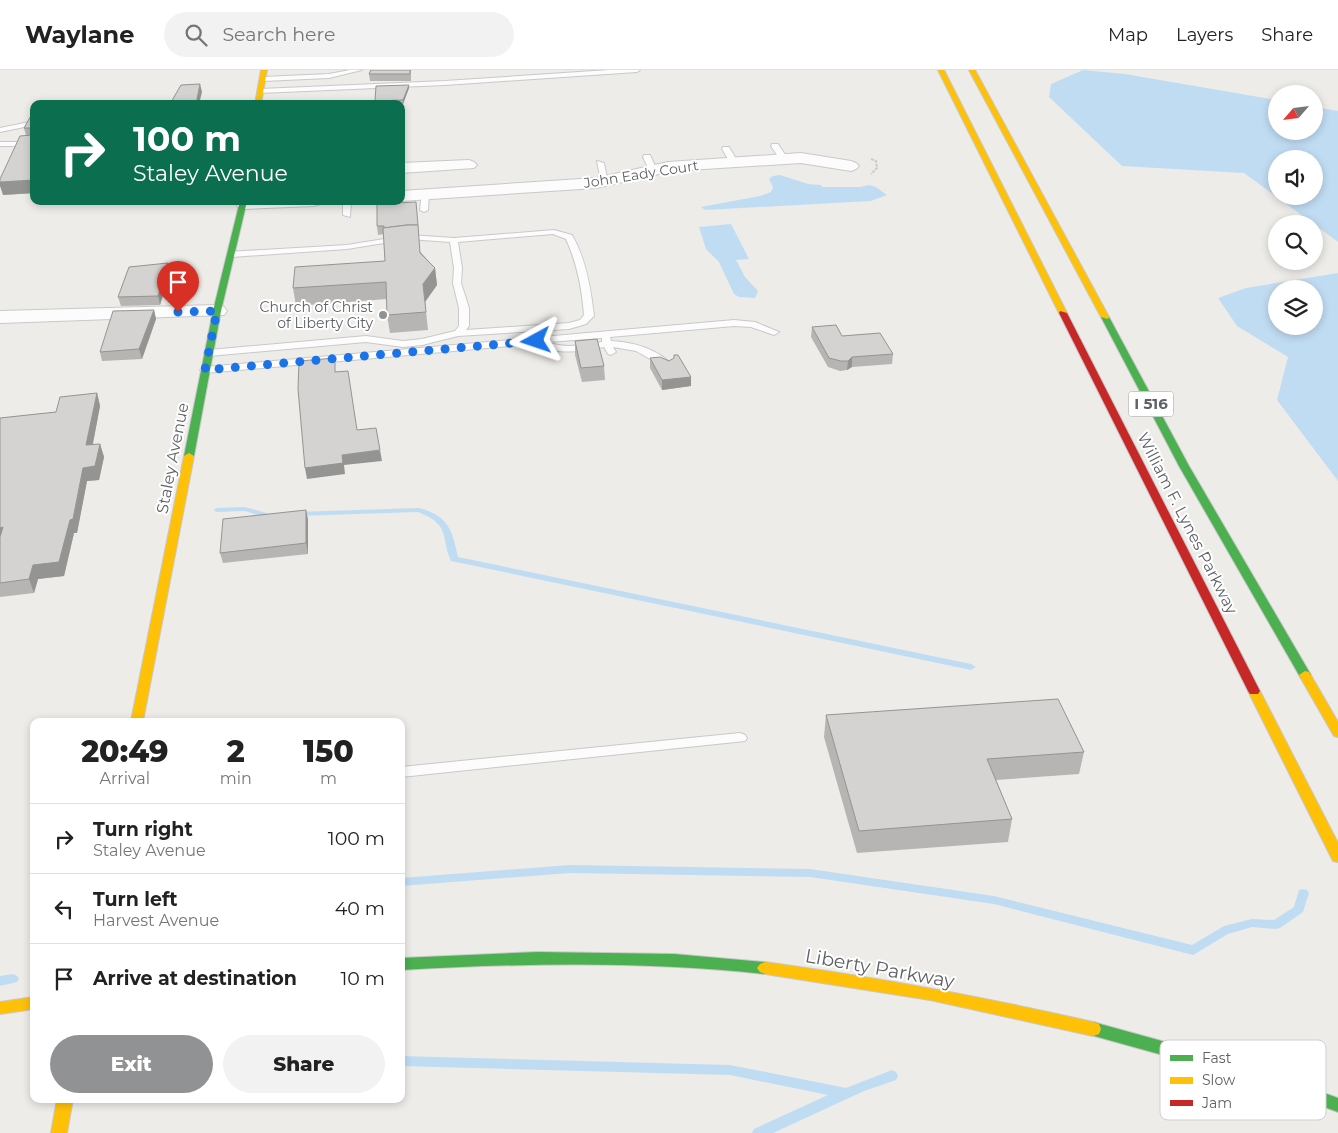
<!DOCTYPE html>
<style>
:root{--surface:#fff;--page:#f2f2f2;--text:#222;--muted:#767676;--line:#e0e0e0;--accent:#909293}
body{margin:0;font-family:Montserrat,sans-serif;background:var(--page);color:var(--text);height:100vh;display:flex;flex-direction:column;font-size:19px;white-space:nowrap}
*{box-sizing:border-box;margin:0}
p{font-size:16px;color:var(--muted)}
.icon{flex:none;width:28px;height:28px;fill:none;stroke:currentColor;stroke-width:2;stroke-linecap:round;stroke-linejoin:round}
.map{position:relative;flex:1;overflow:hidden}
.sheet{position:absolute;left:30px;top:648px;width:375px;height:385px;display:flex;flex-direction:column;background:var(--surface);border-radius:10px;box-shadow:0 2px 8px #0003}
.sheet>*{flex:none}
.banner{position:absolute;left:30px;top:30px;width:375px;height:105px;border-radius:10px;box-shadow:0 2px 8px #0003;background:#0b6e4f;color:#fff;overflow:hidden}
.needle{width:32px;rotate:242deg}
.controls{position:absolute;left:1268px;top:15px;display:grid;gap:10px}
.controls a{display:grid;place-items:center;width:55px;height:55px;border-radius:50%;background:var(--surface);box-shadow:0 2px 8px #0003;font-size:25px}
.pin{position:absolute;display:grid;place-items:center;width:42px;height:42px;color:#fff;margin:-51px -21px;border-radius:50% 50% 50% 0;rotate:-45deg;box-shadow:0 0 5px #0007}
.pin .icon{rotate:45deg}
.me{position:absolute;width:55px;margin:-28px;rotate:265deg;stroke-linejoin:round;filter:drop-shadow(0 0 4px #0008)}
.turn{display:flex;align-items:center;gap:18px;height:105px;padding:0 20px;font-size:22px}
.turn .icon{width:65px;height:65px;stroke-width:2.5}
.turn b{display:block;font-size:35px;line-height:42px}
.eta{display:flex;justify-content:space-evenly;align-items:center;height:85px;text-align:center}
.eta b{font-size:30px;font-weight:800;line-height:35px}
.action{display:flex;gap:10px;margin-top:auto;padding:10px 20px}
.action a{flex:1;height:58px;border-radius:30px;background:var(--accent);color:#fff;font-size:20px;font-weight:800;line-height:58px;text-align:center}
.action a+a{background:var(--page);color:var(--text)}
ul{padding:0;list-style:none}
li{display:flex;align-items:center;gap:15px;height:70px;padding:0 20px;border-top:1px solid var(--line)}
li div{flex:1}
li b{display:block;font-size:19px}
li em{font-style:normal}
header{display:flex;align-items:center;gap:30px;box-sizing:border-box;height:70px;padding:0 25px;background:var(--surface);border-bottom:1px solid var(--line)}
header strong{font-size:24px}
nav{display:flex;gap:28px;margin-inline-start:auto;font-size:18px}
.search{width:350px;height:45px;background:var(--page);display:flex;align-items:center;gap:12px;box-sizing:border-box;padding:0 18px;border-radius:28px;color:var(--muted);font-size:19px}
.map>svg:first-child{display:block}
.water{fill:#c0dcf3;fill-rule:evenodd}
.lines{fill:none;stroke-linecap:round;stroke-linejoin:round}
.stream{fill:#c0dcf3;fill-rule:evenodd}
.lane-casing{stroke:#c9c9c9;stroke-width:2}
.street-casing{stroke:#c9c9c9;stroke-width:2}
.fast-casing{stroke:#c8c8c9;stroke-width:2}
.slow-casing{stroke:#c8c8c9;stroke-width:2}
.jam-casing{stroke:#c8c8c9;stroke-width:2}
.path{stroke:#c9cecb;stroke-width:2;stroke-dasharray:3 1;stroke-linecap:butt}
.lane{fill:#fcfcfc;fill-rule:evenodd}
.street{fill:#fcfcfc;fill-rule:evenodd}
.fast{fill:#4caf50;fill-rule:evenodd}
.slow{fill:#ffc107;fill-rule:evenodd}
.jam{fill:#c62828;fill-rule:evenodd}
.wall{fill:#b6b5b4}
.shaded-wall{fill:#949492}
.building{fill:#d4d3d1;stroke:#949492}
.route{stroke:#1a73e8;stroke-width:9;stroke-dasharray:0 16.2}
.poi-dot{fill:#909293;stroke:#fff;stroke-width:2}
.labels{text-anchor:middle;stroke-width:4;stroke-linejoin:round;paint-order:stroke}
.far-street-label{font-size:14px;fill:#5e6165;stroke:#fff}
.far-poi-label{font-size:14px;fill:#5e6165;stroke:#fff;text-anchor:end}
.shield{fill:#fff;stroke:#8e9093;stroke-width:1}
.shield-label{font-size:15px;font-weight:bold;fill:#5e6165}
.street-label{font-size:16px;fill:#5e6165;stroke:#fff}
.near-street-label{font-size:19px;fill:#5e6165;stroke:#fff}
.key{fill:#fff;stroke:#cfd0d1;stroke-width:1}
.key-label{font-size:14px;fill:#5e6165}
</style>
<header>
<strong>Waylane</strong>
<div class="search"><svg class="icon" aria-label="search" viewBox="0 0 24 24"><circle cx="10" cy="10" r="6"/><path d="M15 15l6 6"/></svg>Search here</div>
<nav><a>Map</a><a>Layers</a><a>Share</a></nav>
</header>
<div class="map">
<svg width="1338" height="1063" viewBox="0 0 1338 1063">
<rect width="100%" height="100%" fill="#edece8"/>
<g class="water">
<path d="M1083,0L1125,4L1276,30V61H1314V37L1338,41V172L1244,103L1122,96L1049,27L1051,14ZM1276,89H1314V126H1276Z"/>
<polygon points="780,105 808,114 821,115 822,117 860,117 869,115 876,117 887,125 871,131 705,140 701,137 760,126 771,122 773,117 769,109 773,106"/>
<polygon points="731,154 749,189 736,190 745,207 758,221 755,228 739,227 734,224 719,192 706,179 699,157"/>
<path d="M1338,203V411L1277,330L1288,287L1237,256L1218,228L1246,218ZM1276,219H1314V256H1276Z"/>
</g>
<g class="lines">
<g class="stream">
<polygon points="245,437 274,445 275,447 271,449 245,441 217,442 213,440 217,438"/>
<path d="M419,438C449,446 452,460 458,487L971,594L976,597L971,600L451,491C440,465 451,455 418,442L296,446L292,444L296,442Z"/>
<polygon points="570,795 810,799 994,826 1192,875 1224,856 1252,849 1274,850 1294,837 1299,820 1303,819 1307,820 1309,823 1303,842 1280,858 1276,859 1252,857 1228,864 1193,885 994,834 810,807 570,803 401,816 401,808"/>
<polygon points="13,904 17,906 19,909 17,912 0,916 0,906"/>
<polygon points="401,986 730,995 846,1018 892,1000 896,1002 898,1006 896,1010 864,1021 773,1063 752,1063 754,1059 828,1025 730,1005 401,996"/>
</g>
<defs>
<g id="lane">
<polygon points="350,0 362,0 329,8 263,11 260,9 263,7 329,4"/>
<polygon points="609,0 640,0 637,2 445,15 260,23 257,21 260,19 445,11"/>
<polygon points="34,51 34,55 0,62 0,58"/>
<rect x="0" y="72" width="34" height="4"/>
<polygon points="772,74 778,74 788,89 787,91 781,91 771,76"/>
<polygon points="723,77 729,77 738,92 737,94 731,94 722,79"/>
<polygon points="644,85 650,85 657,100 656,102 650,102 643,87"/>
<polygon points="597,91 604,93 608,113 601,111"/>
<polygon points="422,122 429,124 428,140 424,142 420,140"/>
<polygon points="343,131 351,131 350,147 343,145"/>
<path d="M554,160L572,165C586,189 591,219 594,246L586,254L569,259L458,266L422,275L403,277L366,272L209,286L204,283L209,280L366,266L403,271L422,269L455,261L459,256V238L453,213L454,198L450,172L409,169L347,179L231,187L227,184L228,182L347,175L409,165L454,168ZM553,164L566,169C577,193 582,219 584,245L580,250L569,253L466,260L469,256V238L461,213L462,198L458,172Z"/>
<path d="M734,250L755,252L779,262L774,265L751,257L734,256L610,267L611,271C633,272 658,279 673,296L668,299L636,281L613,277L616,282L611,285L608,284L604,277C580,282 556,285 534,274L205,303L200,300L205,297ZM602,268V272C584,275 564,279 547,272Z"/>
<polygon points="740,663 745,665 747,668 745,671 401,707 401,697"/>
</g>
<g id="street">
<polygon points="801,83 851,91 856,93 859,96 856,99 851,101 801,93 688,100 668,102 596,118 401,131 401,121 596,108 668,92"/>
<polygon points="469,90 474,92 477,95 474,98 401,103 401,93"/>
<polygon points="238,131 322,131 320,134 314,136 244,139 238,137 236,134"/>
<polygon points="217,235 224,237 227,241 224,245 0,253 0,241"/>
</g>
<g id="fast">
<polygon points="240,131 247,131 221,241 194,386 189,389 184,386 213,241"/>
<polygon points="1102,245 1109,247 1189,396 1311,605 1309,608 1301,608 1299,605 1179,396 1101,247"/>
<path d="M537,882L674,884L765,892L770,894L773,898L770,902L765,904C644,891 523,893 401,900V888Z"/>
<polygon points="1093,952 1238,992 1338,1028 1338,1042 1238,1006 1087,964 1085,959 1087,954"/>
</g>
<g id="slow">
<polygon points="261,0 267,0 261,34 255,34"/>
<polygon points="938,0 944,0 1067,243 1066,245 1059,243"/>
<polygon points="969,0 975,0 1109,247 1108,249 1101,247"/>
<polygon points="189,383 194,386 143,651 131,651 184,386"/>
<polygon points="1305,601 1309,602 1338,652 1338,667 1334,666 1299,605"/>
<polygon points="1254,617 1260,621 1338,773 1338,792 1333,791 1248,621"/>
<path d="M765,892C875,907 984,927 1093,952L1099,954L1101,959L1099,964L1093,966L930,930L765,904L760,902L757,898L760,894Z"/>
<polygon points="34,927 34,939 0,944 0,932"/>
<polygon points="57,1029 73,1029 67,1063 51,1063"/>
</g>
<polygon id="jam" points="1060,241 1067,243 1260,621 1258,624 1250,624 1248,621 1059,243"/>
</defs>
<use href="#lane" class="lane-casing"/>
<use href="#street" class="street-casing"/>
<use href="#fast" class="fast-casing"/>
<use href="#slow" class="slow-casing"/>
<use href="#jam" class="jam-casing"/>
<polyline class="path" points="871,89 876,91 877,98 871,104"/>
<use href="#lane" class="lane"/>
<use href="#street" class="street"/>
<use href="#fast" class="fast"/>
<use href="#slow" class="slow"/>
<use href="#jam" class="jam"/>
</g>
<g class="wall">
<polygon points="371,0 411,0 411,11 370,11 369,4"/>
<polygon points="409,18 403,34 376,34 375,31"/>
<polygon points="32,44 34,123 3,125 26,65 24,58"/>
<polygon points="377,134 435,198 437,215 425,232 428,260 390,263 387,245 387,229 296,236 293,218 385,191 384,164 378,165 377,156"/>
<polygon points="168,193 170,202 160,235 121,236 118,227"/>
<polygon points="154,240 156,249 142,289 102,291 100,282"/>
<polygon points="812,257 842,266 893,284 892,294 852,297 847,300 840,301 828,297 811,267"/>
<polygon points="575,271 604,296 605,310 582,312 575,285"/>
<polygon points="650,288 691,307 691,316 662,320 650,298"/>
<polygon points="97,323 100,336 93,374 100,374 104,387 99,410 87,411 77,463 74,463 64,506 38,509 34,523 0,527 0,348 56,342"/>
<polygon points="306,440 308,450 308,484 223,493 220,483"/>
<polygon points="826,645 1084,682 1079,704 996,710 1012,749 1008,772 857,783 824,667"/>
</g>
<g class="shaded-wall">
<polygon points="200,14 202,22 199,34 196,34"/>
<polygon points="409,15 409,18 403,34 403,30"/>
<polygon points="34,110 34,123 3,125 0,116 0,112"/>
<polygon points="168,193 170,202 160,235 158,226"/>
<polygon points="435,198 437,215 425,232 428,260 423,214"/>
<polygon points="154,240 156,249 142,289 139,279"/>
<polygon points="852,287 852,297 847,300 848,291"/>
<polygon points="691,307 691,316 662,320 662,310"/>
<polygon points="97,323 100,336 90,388 86,375"/>
<polygon points="100,374 104,387 99,410 87,411 77,463 74,463 64,506 38,509 34,523 29,509 33,495 83,398"/>
<polygon points="380,380 382,391 344,395 345,404 307,409 305,398 342,385"/>
<polygon points="306,440 308,450 308,484 306,473"/>
<polygon points="3,457 0,472 0,458"/>
</g>
<g class="building">
<polygon points="371,0 410,0 410,4 369,4"/>
<polygon points="200,14 196,34 170,34 181,15"/>
<polygon points="409,15 403,30 375,31 376,16"/>
<polygon points="32,44 34,44 34,110 0,112 0,109 20,66 32,65 32,58 24,58"/>
<polygon points="416,132 418,155 407,155 384,158 384,156 377,156 377,134"/>
<polygon points="407,155 418,155 420,183 435,198 423,214 426,242 387,245 386,212 293,218 295,197 385,191 383,158"/>
<polygon points="168,193 158,226 118,227 129,197"/>
<polygon points="154,240 139,279 100,282 113,241"/>
<polygon points="836,255 842,266 880,263 893,284 852,287 848,291 841,291 829,288 812,257"/>
<polygon points="597,269 604,296 581,298 575,271"/>
<polygon points="674,285 678,285 691,307 662,310 650,288 660,287 669,291 674,288"/>
<polygon points="335,288 335,302 348,301 357,360 376,358 380,380 342,385 343,393 305,398 298,319 299,291"/>
<polygon points="97,323 86,375 100,374 95,396 83,398 73,449 70,450 59,492 33,495 29,509 0,513 0,467 3,457 0,458 0,348 56,342 60,327"/>
<polygon points="306,440 306,473 220,483 223,449"/>
<polygon points="1058,629 1084,682 987,689 1012,749 859,761 826,645"/>
</g>
<g class="lines">
<polyline class="route" points="178,242 217,241 205,300 536,271"/>
</g>
<circle class="poi-dot" cx="383" cy="245" r="5"/>
<g class="labels">
<g class="far-street-label">
<text transform="translate(641 104) rotate(-9)" y="5">John Eady Court</text>
</g>
<g class="far-poi-label">
<text x="373" y="242">Church of Christ<tspan x="373" dy="16">of Liberty City</tspan></text>
</g>
<rect class="shield" x="1128.5" y="321.5" width="45" height="25" rx="4"/>
<g class="shield-label">
<text x="1151" y="339">I 516</text>
</g>
<g class="street-label">
<text transform="translate(172 388) rotate(-79)" y="6">Staley Avenue</text>
<text transform="translate(1188 453) rotate(63)" y="6">William F. Lynes Parkway</text>
</g>
<g class="near-street-label">
<text transform="translate(880 898) rotate(10)" y="7">Liberty Parkway</text>
</g>
</g>
<rect x="1160" y="970" width="166" height="80" rx="8" class="key"/>
<rect x="1170" y="985" width="23" height="6" fill="#4caf50"/>
<rect x="1170" y="1007" width="23" height="7" fill="#ffc107"/>
<rect x="1170" y="1030" width="23" height="6" fill="#c62828"/>
<g class="key-label">
<text x="1202" y="993">Fast</text>
<text x="1202" y="1015">Slow</text>
<text x="1202" y="1038">Jam</text>
</g>
</svg>
<div class="controls">
<a><svg class="needle" viewBox="-14 -14 28 28"><path d="M0-13l5 13h-10z" fill="#e53935"/><path d="M0 13l5-13h-10z" fill="#767676"/></svg></a>
<a><svg class="icon" aria-label="sound" viewBox="0 0 24 24"><path d="M4 9h4l5-4v14l-5-4H4zM17 9q2 3 0 6"/></svg></a>
<a><svg class="icon" aria-label="search" viewBox="0 0 24 24"><circle cx="10" cy="10" r="6"/><path d="M15 15l6 6"/></svg></a>
<a><svg class="icon" aria-label="layers" viewBox="0 0 24 24"><path d="M12 4l9 5-9 5-9-5zM3 14l9 5 9-5"/></svg></a>
</div>
<div class="pin" style="left:178px;top:242px;background:#d93025"><svg class="icon" aria-label="arrive" viewBox="0 0 24 24"><path d="M6 21V4h12l-3 4 3 4H6"/></svg></div>
<svg class="me" style="left:536px;top:271px" viewBox="-20 -20 40 40"><path d="M0-17L14 15 0 8-14 15z" fill="#1a73e8" stroke="#fff" stroke-width="4"/></svg>
<div class="banner">
<div class="turn"><svg class="icon" aria-label="right" viewBox="0 0 24 24"><path d="M7 20v-9h11M14 6l5 5-5 5"/></svg><div><b>100 m</b>Staley Avenue</div></div>
</div>
<section class="sheet">
<div class="eta">
<div><b>20:49</b><p>Arrival</p></div>
<div><b>2</b><p>min</p></div>
<div><b>150</b><p>m</p></div>
</div>
<ul>
<li><svg class="icon" aria-label="right" viewBox="0 0 24 24"><path d="M7 20v-9h11M14 6l5 5-5 5"/></svg><div><b>Turn right</b><p>Staley Avenue</p></div><em>100 m</em></li>
<li><svg class="icon" aria-label="left" viewBox="0 0 24 24"><path d="M17 20v-9H6M10 6l-5 5 5 5"/></svg><div><b>Turn left</b><p>Harvest Avenue</p></div><em>40 m</em></li>
<li><svg class="icon" aria-label="arrive" viewBox="0 0 24 24"><path d="M6 21V4h12l-3 4 3 4H6"/></svg><div><b>Arrive at destination</b></div><em>10 m</em></li>
</ul>
<div class="action"><a>Exit</a><a>Share</a></div>
</section>
</div>
